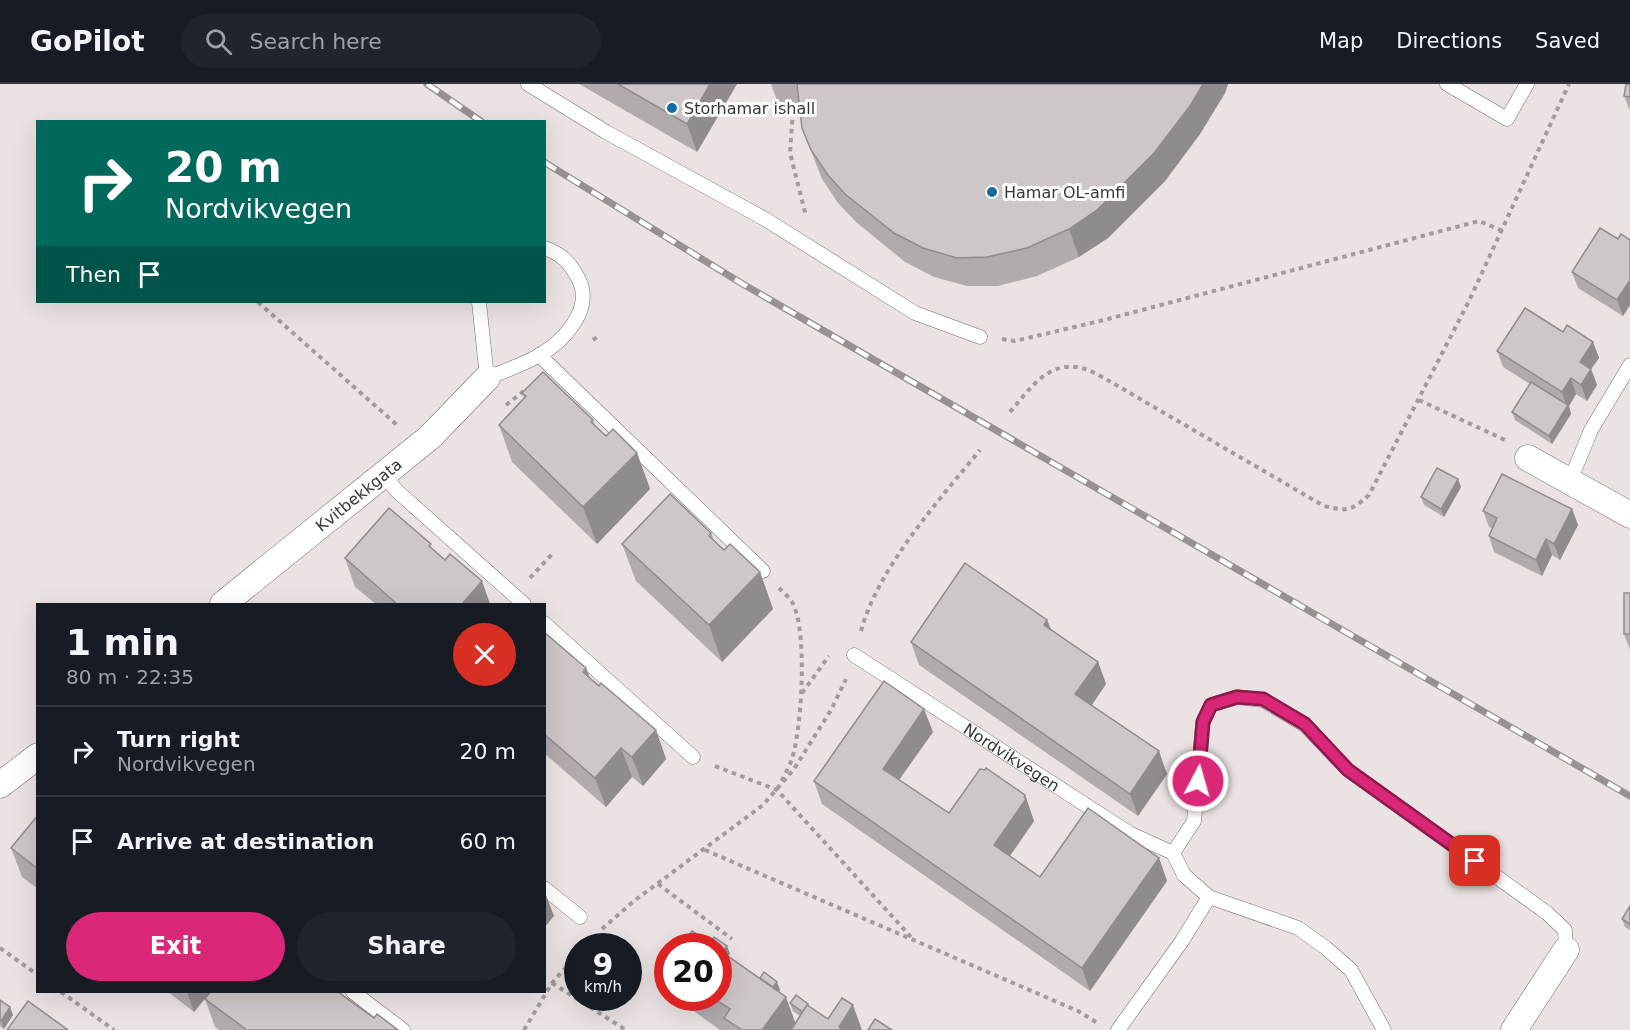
<!DOCTYPE html>
<meta charset="utf-8">
<style>
:root{--surface:#171b24;--page:#20242c;--text:#f1f3f6;--muted:#9ea1a6;--line:#363941;--accent:#db2777}
body{margin:0;font-family:"DejaVu Sans",sans-serif;background:var(--page);color:var(--text);height:100vh;display:flex;flex-direction:column;font-size:22px;white-space:nowrap}
*{box-sizing:border-box;margin:0}
p{font-size:20px;color:var(--muted)}
.icon{flex:none;width:33px;height:33px;fill:none;stroke:currentColor;stroke-width:2;stroke-linecap:round;stroke-linejoin:round}
.map{position:relative;flex:1;overflow:hidden}
.details{position:absolute;left:36px;top:519px;width:510px;height:390px;display:flex;flex-direction:column;background:var(--surface);border-radius:0px;box-shadow:0 6px 24px #0002}
.details>*{flex:none}
.guide{position:absolute;left:36px;top:36px;width:510px;height:183px;border-radius:0px;box-shadow:0 6px 24px #0002;background:#00695c;color:#fff;overflow:hidden}
.speed{position:absolute;left:564px;top:849px;display:flex;gap:12px;font-size:30px;font-weight:700;text-align:center}
.speed>*{display:grid;place-content:center;width:78px;height:78px;border-radius:50%;background:var(--surface);box-shadow:0 6px 24px #0002;line-height:1}
.speed small{font-size:15px;font-weight:400}
.speed .limit{border:9px solid #d22;background:#fff;color:#111}
.pin{position:absolute;display:grid;place-items:center;width:51px;height:51px;color:#fff;margin:-26px;border-radius:12px;box-shadow:0 3px 9px #0006}
.me{position:absolute;width:66px;margin:-33px;rotate:6deg;stroke-linejoin:round;filter:drop-shadow(0 0 4px #0008)}
.turn{display:flex;align-items:center;gap:21px;height:126px;padding:0 30px;font-size:27px}
.turn .icon{width:78px;height:78px;stroke-width:2.5}
.turn b{display:block;font-size:42px;line-height:51px}
.then{display:flex;align-items:center;height:57px;padding:0 30px;background:#0003;gap:12px;font-size:22px}
.round{display:grid;place-items:center;flex:none;width:63px;height:63px;border-radius:32px;background:var(--page)}
.summary{display:flex;align-items:center;justify-content:space-between;height:102px;padding:0 30px}
h1{font-size:36px;font-weight:700;line-height:45px}
.action{display:flex;gap:12px;margin-top:auto;padding:12px 30px}
.action a{flex:1;height:69px;border-radius:36px;background:var(--accent);color:#fff;font-size:24px;font-weight:700;line-height:69px;text-align:center}
.action a+a{background:var(--page);color:var(--text)}
ul{padding:0;list-style:none}
li{display:flex;align-items:center;gap:18px;height:90px;padding:0 30px;border-top:2px solid var(--line)}
li div{flex:1}
li b{display:block;font-size:22px}
li em{font-style:normal}
header{display:flex;align-items:center;gap:36px;box-sizing:border-box;height:84px;padding:0 30px;background:var(--surface);border-bottom:2px solid var(--line)}
header strong{font-size:28px}
nav{display:flex;gap:33px;margin-inline-start:auto;font-size:21px}
.search{width:420px;height:54px;background:var(--page);display:flex;align-items:center;gap:15px;box-sizing:border-box;padding:0 21px;border-radius:33px;color:var(--muted);font-size:22px}
.map>svg:first-child{display:block}
.lines{fill:none;stroke-linecap:round;stroke-linejoin:round}
.lane-casing{stroke:#746c6d;stroke-width:15}
.street-casing{stroke:#746c6d;stroke-width:27}
.path{stroke:#a29c9c;stroke-width:4;stroke-dasharray:4.5 4.5;stroke-linecap:butt}
.lane{stroke:#fff;stroke-width:14}
.street{stroke:#fff;stroke-width:26}
.rail-casing{stroke:#979191;stroke-width:7}
.rail{stroke:#fff;stroke-width:4.5;stroke-dasharray:14;stroke-linecap:butt}
.wall{fill:#b1abae}
.shaded-wall{fill:#908b8d}
.building{fill:#cec7ca;stroke:#908b8d;stroke-width:1.5}
.route-casing{stroke:#8e194d;stroke-width:15}
.route{stroke:#db2777;stroke-width:10}
.poi-dot{fill:#146d9c;stroke:#fff;stroke-width:2}
.labels{text-anchor:middle;stroke-width:6;stroke-linejoin:round;paint-order:stroke}
.poi-label{font-size:16px;fill:#3a3636;stroke:#fff;text-anchor:start}
.street-label{font-size:16px;fill:#3a3636;stroke:#fff}
</style>
<header>
<strong>GoPilot</strong>
<div class="search"><svg class="icon" aria-label="search" viewBox="0 0 24 24"><circle cx="10" cy="10" r="6"/><path d="M15 15l6 6"/></svg>Search here</div>
<nav><a>Map</a><a>Directions</a><a>Saved</a></nav>
</header>
<div class="map">
<svg width="1630" height="946" viewBox="0 0 1630 946">
<rect width="100%" height="100%" fill="#ebe3e3"/>
<g class="lines">
<defs>
<g id="lane">
<polyline points="528,0 606,48 765,135 915,229 980,253"/>
<polyline points="1447,0 1507,35 1527,0"/>
<path d="M479,218L487,294C504,287 522,281 538,272C563,258 595,225 578,194C570,179 561,169 544,164"/>
<polyline points="539,271 763,487"/>
<polyline points="384,391 397,407 524,520"/>
<polyline points="1570,397 1591,346 1630,281"/>
<polyline points="544,539 693,673"/>
<path id="s1" d="M854,571L1129,749L1173,769L1184,791L1209,813L1298,844L1326,864L1351,886L1384,946"/>
<polyline points="1173,769 1194,737 1203,638 1211,621 1237,613 1263,616 1305,641 1348,686 1547,829 1565,846 1566,866"/>
<polyline points="544,804 580,833"/>
<polyline points="353,908 403,946"/>
<polyline points="1118,946 1182,857 1209,813"/>
</g>
<g id="street">
<polyline points="1528,374 1630,431"/>
<path id="s2" d="M223,520L430,353L487,294"/>
<polyline points="0,701 38,672"/>
<polyline points="1514,946 1566,866"/>
</g>
</defs>
<use href="#lane" class="lane-casing"/>
<use href="#street" class="street-casing"/>
<g class="path">
<polyline points="793,27 790,69 806,132"/>
<polyline points="258,218 397,341"/>
<polyline points="1002,255 1015,257 1104,236 1479,137 1503,147"/>
<polyline points="593,256 600,251"/>
<polyline points="1419,316 1505,356"/>
<polyline points="506,321 524,307"/>
<path d="M1010,328C1029,306 1048,276 1081,284C1091,286 1102,293 1111,298L1324,422C1347,427 1350,428 1369,411L1469,217L1569,0"/>
<polyline points="530,494 554,468"/>
<path d="M779,504C783,508 789,513 792,518C808,546 802,643 792,675C789,683 784,692 780,700"/>
<path d="M861,547C878,484 939,416 980,366"/>
<polyline points="802,609 829,572"/>
<polyline points="715,682 777,706 911,853"/>
<polyline points="705,766 1078,927 1096,938"/>
<polyline points="658,800 732,855"/>
<polyline points="602,845 634,817 763,721 794,685 831,626 846,595"/>
<polyline points="0,864 38,891"/>
<polyline points="552,899 626,946"/>
<polyline points="61,908 114,946"/>
<polyline points="524,946 552,899 578,870"/>
</g>
<use href="#lane" class="lane"/>
<use href="#street" class="street"/>
<defs>
<g id="rail">
<polyline points="427,0 482,38"/>
<polyline points="544,78 741,199 1630,712"/>
</g>
</defs>
<use href="#rail" class="rail-casing"/>
<use href="#rail" class="rail"/>
</g>
<g class="wall">
<polygon points="579,0 737,0 697,68"/>
<polygon points="771,0 1228,0 1225,9 1200,50 1165,97 1108,154 1079,173 1037,192 998,202 967,202 934,193 905,178 856,138 838,119 822,95 802,44 800,22 779,22"/>
<polygon points="1630,0 1630,27 1624,12"/>
<polygon points="1618,155 1630,156 1630,221 1623,232 1578,204 1572,188"/>
<polygon points="1563,248 1593,258 1599,274 1591,285 1597,301 1587,317 1576,310 1569,322 1571,330 1552,360 1515,336 1512,328 1530,300 1503,283 1497,267"/>
<polygon points="522,309 593,336 595,341 606,352 637,369 650,405 597,460 512,378 499,341 524,314"/>
<polygon points="1461,403 1444,433 1424,421 1421,413"/>
<polygon points="1572,425 1578,441 1560,476 1552,471 1542,492 1494,468 1489,452 1492,444 1489,443 1483,427"/>
<polygon points="711,449 714,456 724,466 760,488 773,525 722,578 636,497 622,460"/>
<polygon points="432,465 445,476 490,520 376,520 355,503 345,474"/>
<polygon points="1630,509 1630,566 1624,550"/>
<polygon points="1047,536 1051,545 1098,578 1106,600 1091,621 1167,690 1138,732 919,581 911,558"/>
<polygon points="544,548 586,584 590,594 656,646 666,675 643,702 632,693 606,723 544,669"/>
<polygon points="933,648 899,696 949,729 1025,711 1034,737 1010,772 1040,793 1159,774 1167,797 1090,907 822,720 814,697"/>
<polygon points="38,731 38,805 22,793 11,764"/>
<polygon points="1630,822 1630,846 1625,843 1622,835"/>
<polygon points="710,859 727,862 730,870 728,872 760,894 780,906 779,908 795,939 800,932 793,927 790,919 808,920 810,923 826,935 862,946 720,946 681,918 680,914 718,914"/>
<polygon points="168,908 210,908 194,928"/>
<polygon points="205,915 374,934 398,946 219,946 215,943"/>
<polygon points="0,916 10,923 13,931 4,945 0,942"/>
</g>
<g class="shaded-wall">
<polygon points="710,0 737,0 697,68 687,40"/>
<polygon points="1203,0 1228,0 1225,9 1200,50 1165,97 1108,154 1079,173 1069,145"/>
<polygon points="1630,196 1630,221 1623,232 1617,216"/>
<polygon points="1593,258 1599,274 1591,285 1597,301 1587,317 1581,301 1580,278"/>
<polygon points="1571,294 1576,310 1569,322 1571,330 1552,360 1549,352 1567,323 1562,308"/>
<polygon points="637,369 650,405 597,460 583,423"/>
<polygon points="1458,395 1461,403 1444,433 1441,425"/>
<polygon points="1572,425 1578,441 1560,476 1554,460"/>
<polygon points="1546,455 1552,471 1542,492 1536,476"/>
<polygon points="760,488 773,525 722,578 709,541"/>
<polygon points="482,497 490,520 462,520"/>
<polygon points="1047,536 1056,559 1044,541"/>
<polygon points="1098,578 1106,600 1084,633 1075,610"/>
<polygon points="586,584 597,613 583,588"/>
<polygon points="924,625 933,648 891,707 883,685"/>
<polygon points="656,646 666,675 643,702 632,673"/>
<polygon points="621,664 632,693 606,723 595,694"/>
<polygon points="1159,667 1167,690 1138,732 1130,710"/>
<polygon points="1025,711 1034,737 1002,783 994,761"/>
<polygon points="1159,774 1167,797 1090,907 1082,884"/>
<polygon points="544,806 554,832 544,844"/>
<polygon points="727,862 730,870 724,878 721,870"/>
<polygon points="777,898 780,906 774,914 771,906"/>
<polygon points="187,908 210,908 194,928"/>
<polygon points="786,913 798,946 762,946"/>
<polygon points="853,921 862,946 838,946 839,943"/>
<polygon points="10,923 13,931 4,945 1,937"/>
</g>
<g class="building">
<polygon points="618,0 710,0 687,40"/>
<polygon points="797,0 1203,0 1190,22 1154,69 1097,126 1069,145 1027,164 987,173 957,174 923,164 894,149 845,110 828,91 811,66 802,44"/>
<polygon points="1626,0 1630,0 1630,13 1624,12"/>
<polygon points="1600,144 1618,155 1621,150 1630,156 1630,196 1617,216 1572,188"/>
<polygon points="1525,224 1563,248 1567,241 1593,258 1580,278 1591,285 1581,301 1571,294 1562,308 1497,267"/>
<polygon points="543,288 593,336 591,338 606,352 613,345 637,369 583,423 499,341 526,312 522,309"/>
<polygon points="1531,298 1568,321 1549,352 1512,328"/>
<polygon points="1437,384 1458,395 1441,425 1421,413"/>
<polygon points="1502,390 1572,425 1554,460 1546,455 1536,476 1489,452 1497,434 1483,427"/>
<polygon points="670,410 711,449 709,452 724,466 730,460 760,488 709,541 622,460"/>
<polygon points="389,424 431,460 429,462 445,476 450,470 482,497 462,520 397,520 345,474"/>
<polygon points="965,479 1047,536 1044,541 1098,578 1075,610 1159,667 1130,710 911,558"/>
<rect x="1624" y="509" width="6" height="41"/>
<polygon points="544,548 586,584 583,588 599,602 601,599 656,646 632,673 621,664 595,694 544,650"/>
<polygon points="884,597 924,625 883,685 949,729 980,685 985,686 986,684 1025,711 1024,713 1026,715 994,761 1040,793 1088,724 1159,774 1082,884 814,697"/>
<polygon points="38,731 38,785 11,764"/>
<polygon points="1630,822 1630,840 1622,835"/>
<polygon points="692,847 715,862 681,862"/>
<polygon points="714,853 727,862 722,868 718,865 718,862 715,862 710,859"/>
<polygon points="718,865 786,913 762,946 742,946 724,934 730,925 713,914 718,914"/>
<polygon points="764,888 777,898 773,903 760,894"/>
<polygon points="210,908 338,908 374,934 377,930 398,946 247,946 205,915"/>
<polygon points="796,911 808,920 803,928 790,919"/>
<polygon points="842,914 853,921 839,943 844,946 791,946 807,921 828,935"/>
<polygon points="0,916 10,923 1,937 0,936"/>
<polygon points="28,917 68,946 7,946"/>
<polygon points="875,935 892,946 868,946"/>
</g>
<g class="lines">
<defs>
<polyline id="route" points="1198,697 1203,638 1211,621 1237,613 1263,615 1305,640 1348,686 1475,777"/>
</defs>
<use href="#route" class="route-casing"/>
<use href="#route" class="route"/>
</g>
<g class="poi-dot">
<circle cx="672" cy="24" r="6"/>
<circle cx="992" cy="108" r="6"/>
</g>
<g class="labels">
<g class="poi-label">
<text x="684" y="30">Storhamar ishall</text>
<text x="1004" y="114">Hamar OL-amfi</text>
</g>
<g class="street-label">
<text dy="6" stroke="none"><textPath href="#s2" startOffset="174">Kvitbekkgata</textPath></text>
<text dy="6" stroke="none"><textPath href="#s1" startOffset="188">Nordvikvegen</textPath></text>
</g>
</g>
</svg>
<div class="speed"><div>9<small>km/h</small></div><div class="limit">20</div></div>
<div class="pin" style="left:1475px;top:777px;background:#d93025"><svg class="icon" aria-label="arrive" viewBox="0 0 24 24"><path d="M6 21V4h12l-3 4 3 4H6"/></svg></div>
<svg class="me" style="left:1198px;top:697px" viewBox="-20 -20 40 40"><circle r="17" fill="#db2777" stroke="#fff" stroke-width="3"/><path d="M0-11L8 9 0 5-8 9z" fill="#fff"/></svg>
<div class="guide">
<div class="turn"><svg class="icon" aria-label="right" viewBox="0 0 24 24"><path d="M7 20v-9h11M14 6l5 5-5 5"/></svg><div><b>20 m</b>Nordvikvegen</div></div>
<div class="then">Then<svg class="icon" aria-label="arrive" viewBox="0 0 24 24"><path d="M6 21V4h12l-3 4 3 4H6"/></svg></div>
</div>
<section class="details">
<div class="summary"><div><h1>1 min</h1><p>80 m · 22:35</p></div><a class="round" style="background:#d93025;color:#fff"><svg class="icon" aria-label="close" viewBox="0 0 24 24"><path d="M6 6l12 12M18 6L6 18"/></svg></a></div>
<ul>
<li><svg class="icon" aria-label="right" viewBox="0 0 24 24"><path d="M7 20v-9h11M14 6l5 5-5 5"/></svg><div><b>Turn right</b><p>Nordvikvegen</p></div><em>20 m</em></li>
<li><svg class="icon" aria-label="arrive" viewBox="0 0 24 24"><path d="M6 21V4h12l-3 4 3 4H6"/></svg><div><b>Arrive at destination</b></div><em>60 m</em></li>
</ul>
<div class="action"><a>Exit</a><a>Share</a></div>
</section>
</div>
